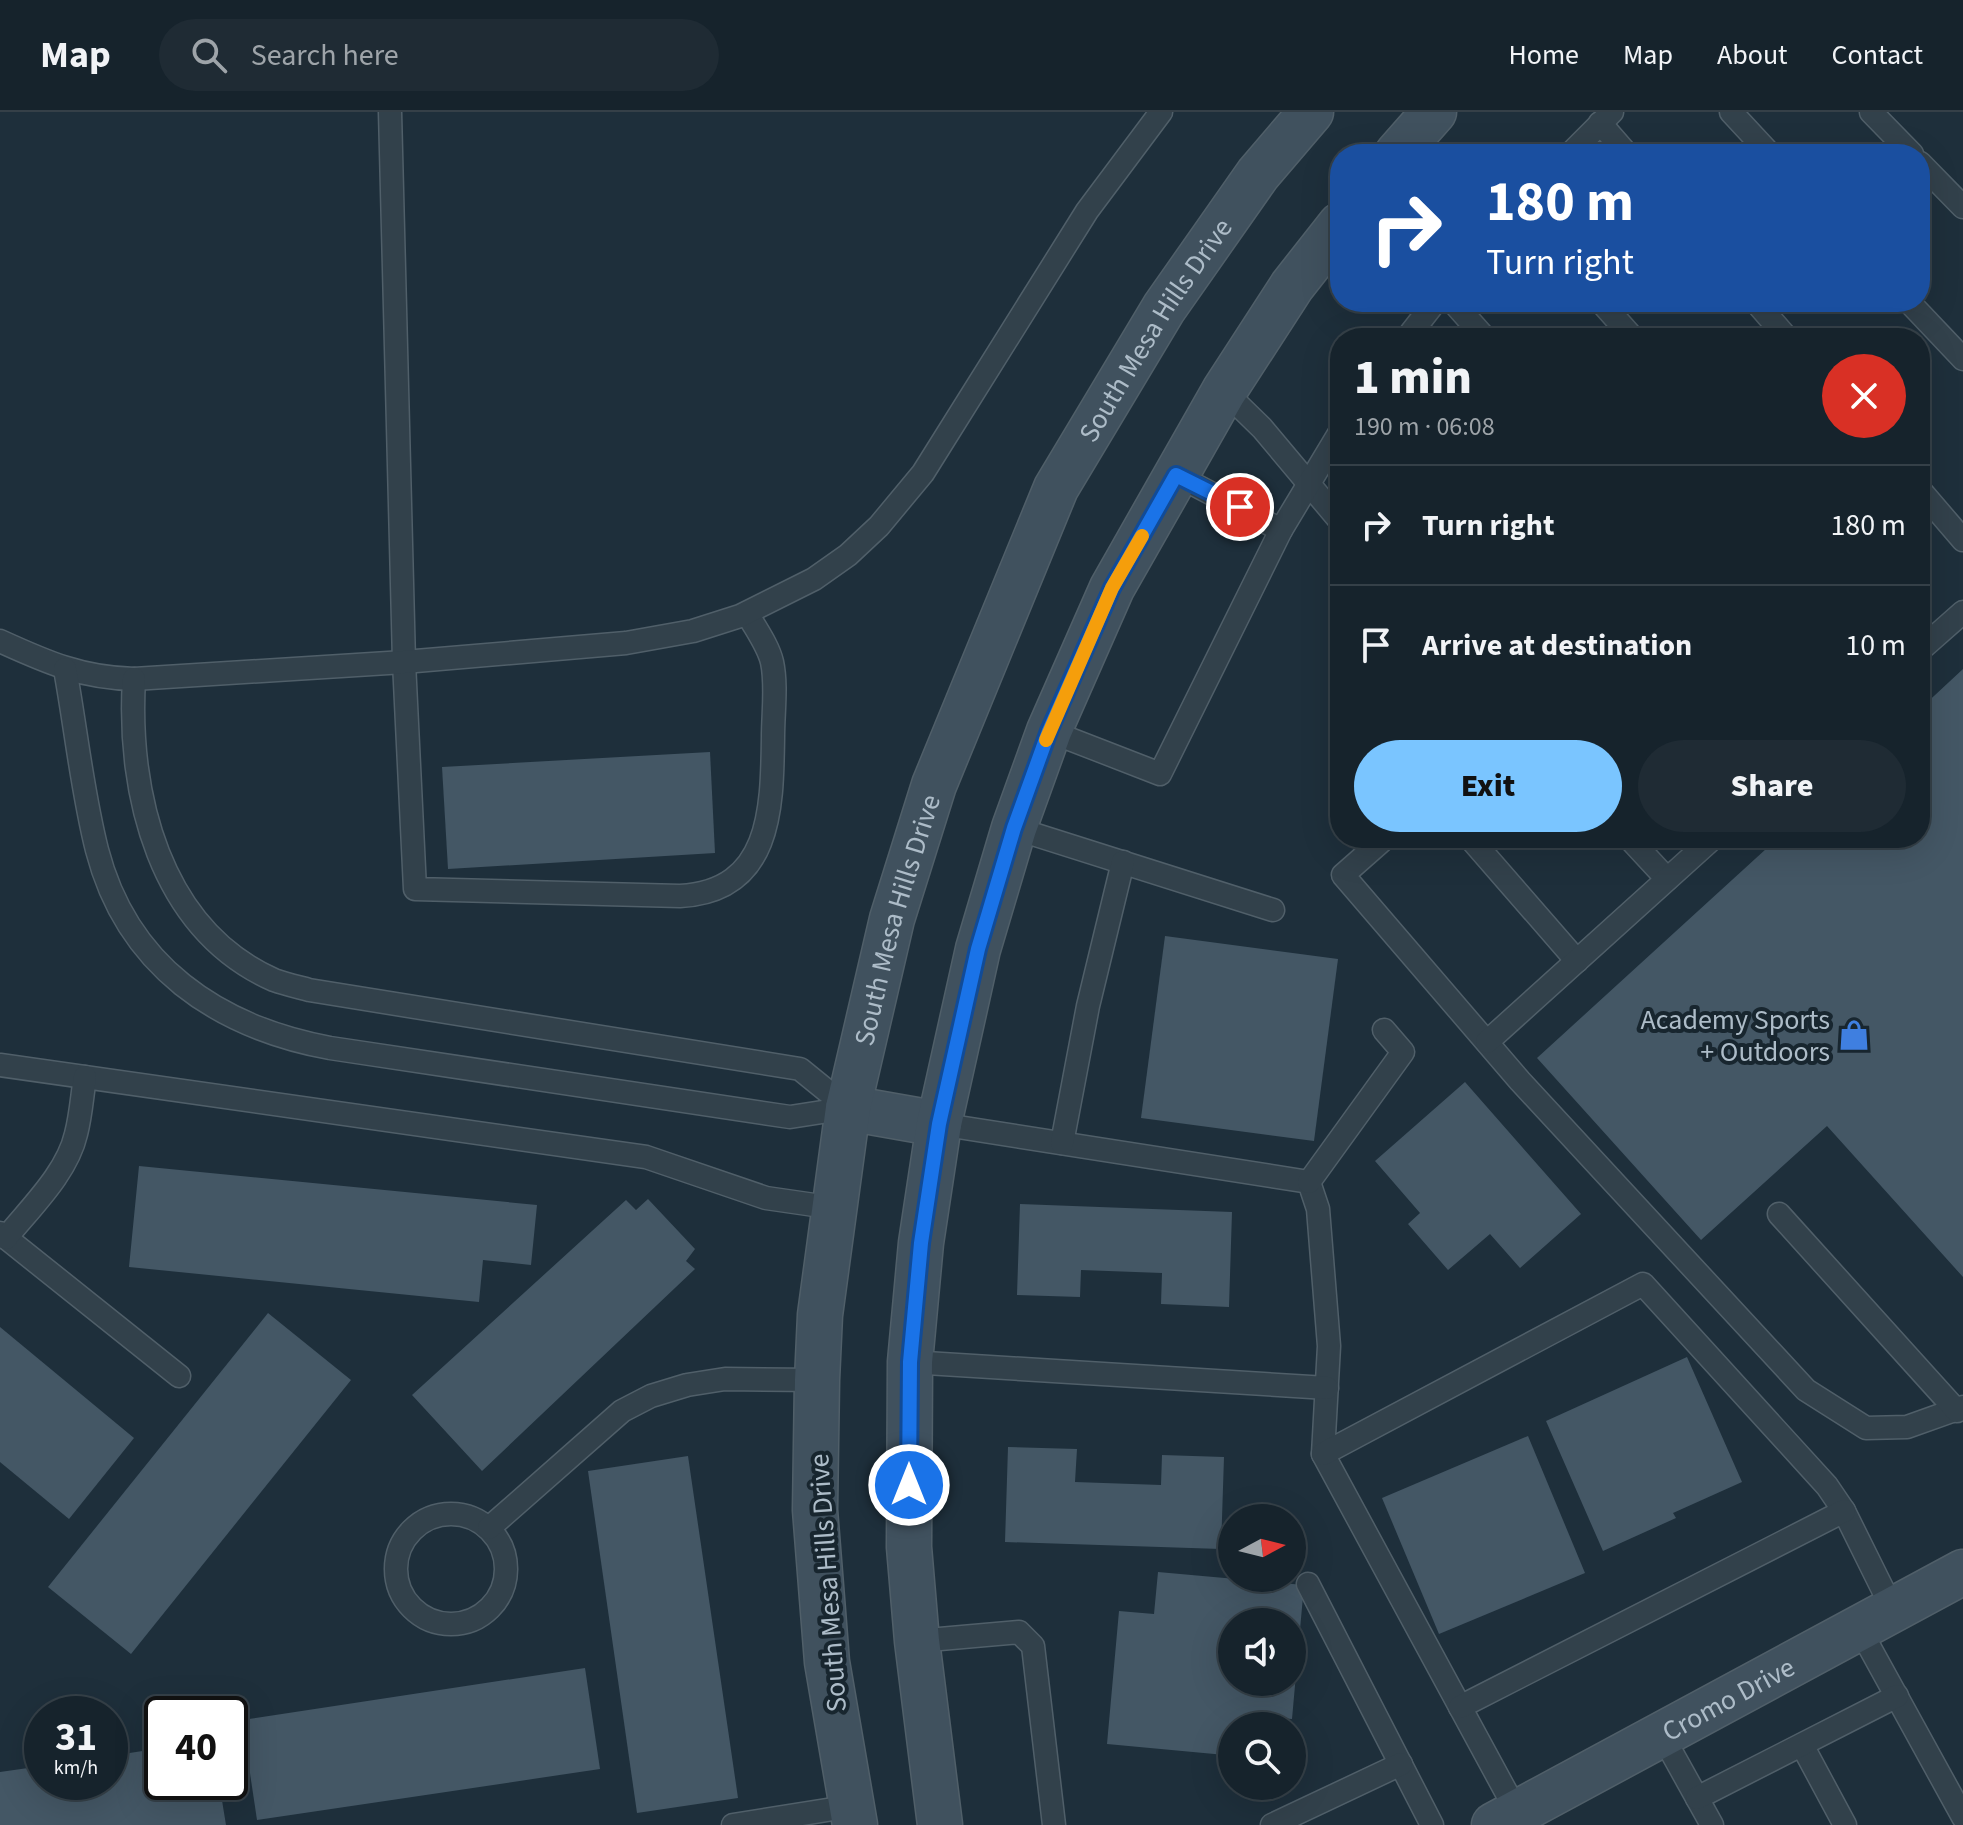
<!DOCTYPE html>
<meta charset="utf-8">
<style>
:root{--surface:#16232c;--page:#1f2b34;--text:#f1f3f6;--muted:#9ea4a9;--line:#354048;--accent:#7ac5ff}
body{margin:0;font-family:"Source Sans 3",sans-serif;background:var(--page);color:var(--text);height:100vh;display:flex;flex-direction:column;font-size:30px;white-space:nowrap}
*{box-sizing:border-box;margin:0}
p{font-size:26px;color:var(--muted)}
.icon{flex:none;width:44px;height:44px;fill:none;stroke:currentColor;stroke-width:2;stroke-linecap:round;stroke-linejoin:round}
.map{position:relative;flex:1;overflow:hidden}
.drawer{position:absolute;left:1330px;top:216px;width:600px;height:520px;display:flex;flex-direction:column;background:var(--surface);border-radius:32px;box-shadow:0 8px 32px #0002,0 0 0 2px var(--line)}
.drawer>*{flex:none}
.banner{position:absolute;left:1330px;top:32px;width:600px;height:168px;border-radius:32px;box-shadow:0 8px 32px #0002,0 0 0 2px var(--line);background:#1a4fa0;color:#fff;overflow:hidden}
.needle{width:52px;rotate:83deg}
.tools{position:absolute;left:1218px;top:1392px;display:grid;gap:16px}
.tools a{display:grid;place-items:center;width:88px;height:88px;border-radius:50%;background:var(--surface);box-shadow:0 8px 32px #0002,0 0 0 2px var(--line);font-size:40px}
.speed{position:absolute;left:24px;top:1584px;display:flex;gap:16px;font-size:40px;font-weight:700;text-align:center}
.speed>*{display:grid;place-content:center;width:104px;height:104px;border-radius:50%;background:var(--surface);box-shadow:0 8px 32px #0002,0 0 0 2px var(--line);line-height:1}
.speed small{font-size:20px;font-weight:400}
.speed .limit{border:4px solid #111;border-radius:12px;background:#fff;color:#111}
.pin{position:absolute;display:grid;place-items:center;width:68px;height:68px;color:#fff;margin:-34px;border:4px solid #fff;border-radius:50%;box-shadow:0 2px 8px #0007}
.me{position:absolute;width:88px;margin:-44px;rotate:0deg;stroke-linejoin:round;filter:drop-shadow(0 0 6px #0008)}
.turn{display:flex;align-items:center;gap:28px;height:168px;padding:0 24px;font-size:36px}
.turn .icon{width:104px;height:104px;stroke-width:2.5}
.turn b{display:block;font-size:56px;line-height:68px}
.round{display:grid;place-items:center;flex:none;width:84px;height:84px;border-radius:42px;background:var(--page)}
.head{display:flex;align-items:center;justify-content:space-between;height:136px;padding:0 24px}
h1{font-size:48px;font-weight:800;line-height:60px}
.cta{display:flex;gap:16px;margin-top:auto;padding:16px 24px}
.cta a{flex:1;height:92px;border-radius:48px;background:var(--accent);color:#111;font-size:32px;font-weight:800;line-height:92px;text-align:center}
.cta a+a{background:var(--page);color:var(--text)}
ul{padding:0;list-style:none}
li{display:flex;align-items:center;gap:24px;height:120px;padding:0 24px;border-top:2px solid var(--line)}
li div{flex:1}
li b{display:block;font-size:30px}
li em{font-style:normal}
header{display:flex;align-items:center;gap:48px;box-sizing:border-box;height:112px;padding:0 40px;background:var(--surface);border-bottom:2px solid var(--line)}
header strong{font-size:38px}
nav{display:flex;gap:44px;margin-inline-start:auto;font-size:28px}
.search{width:560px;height:72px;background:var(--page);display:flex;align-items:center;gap:20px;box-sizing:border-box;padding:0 28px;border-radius:44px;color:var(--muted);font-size:30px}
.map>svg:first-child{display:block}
.building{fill:#445765;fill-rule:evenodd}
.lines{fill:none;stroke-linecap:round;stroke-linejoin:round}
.lane-casing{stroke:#505f69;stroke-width:25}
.secondary-casing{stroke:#505f69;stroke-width:47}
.lane{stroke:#32414b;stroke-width:22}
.secondary{stroke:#40515e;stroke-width:44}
.route-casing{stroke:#114b97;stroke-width:20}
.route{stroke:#1a73e8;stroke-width:14}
.slow{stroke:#f59e0b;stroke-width:14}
.labels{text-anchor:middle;stroke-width:8;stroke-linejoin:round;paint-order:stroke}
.street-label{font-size:28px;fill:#adbcc8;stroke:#18262f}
.poi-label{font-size:28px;fill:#adbcc8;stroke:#18262f;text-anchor:end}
</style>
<header>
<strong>Map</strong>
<div class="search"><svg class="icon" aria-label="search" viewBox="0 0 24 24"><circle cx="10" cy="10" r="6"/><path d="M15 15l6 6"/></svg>Search here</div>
<nav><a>Home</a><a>Map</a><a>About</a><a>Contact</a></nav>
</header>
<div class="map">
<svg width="1963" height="1713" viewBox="0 0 1963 1713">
<rect width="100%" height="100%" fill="#1e2f3b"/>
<g class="building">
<polygon points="1963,557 1963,1165 1827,1014 1701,1128 1537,946 1778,726 1920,726 1920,597"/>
<polygon points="710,640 715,741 448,757 442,655"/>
<polygon points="1165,824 1338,847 1314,1029 1141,1006"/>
<polygon points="1465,970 1581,1102 1520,1156 1490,1122 1448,1158 1408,1112 1420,1101 1375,1049"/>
<polygon points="139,1054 537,1093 531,1153 483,1148 479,1190 129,1155"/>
<polygon points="648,1087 695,1137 686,1149 695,1157 482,1359 412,1283 626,1088 636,1098"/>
<polygon points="1020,1092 1232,1100 1229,1195 1161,1192 1162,1161 1081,1158 1080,1185 1017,1183"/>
<polygon points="268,1201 351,1268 131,1542 48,1475"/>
<polygon points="0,1215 134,1326 69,1407 0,1350"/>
<polygon points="1687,1245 1742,1370 1673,1401 1676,1406 1603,1439 1546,1309"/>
<polygon points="1528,1324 1585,1461 1439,1522 1382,1386"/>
<polygon points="1008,1335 1077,1337 1075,1370 1161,1373 1162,1343 1224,1345 1221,1437 1005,1430"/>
<polygon points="688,1344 738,1686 637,1701 588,1359"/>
<path d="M1158,1460L1304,1473L1292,1607L1254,1604L1253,1614H1232V1617H1227L1225,1643L1107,1632L1119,1499L1154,1502ZM1232,1510H1292V1570H1232Z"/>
<polygon points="585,1556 600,1657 257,1708 242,1608"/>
<polygon points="162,1636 162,1670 219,1670 226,1713 0,1713 0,1660 42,1654 42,1670 110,1670 110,1644"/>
</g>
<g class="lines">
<defs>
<g id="lane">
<path d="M390,0L404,550L415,777L680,784C772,779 772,696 773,625C773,601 777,573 772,550C768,533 755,516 747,501"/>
<polyline points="1731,0 1770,42"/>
<polyline points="1871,0 1912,42"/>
<polyline points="1600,11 1627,42"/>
<polyline points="1570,42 1612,0"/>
<polyline points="1920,51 1963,95"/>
<polyline points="1453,190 1485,226"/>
<polyline points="1601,190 1633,226"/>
<polyline points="1756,190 1787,226"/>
<polyline points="1909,190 1963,247"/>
<polyline points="1407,226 1435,190"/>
<polyline points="1224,279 1262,316 1340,409"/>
<polyline points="1176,363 1281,418"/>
<polyline points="1920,378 1963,428"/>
<path d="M0,529C46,550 82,566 134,567L404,550L626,531L693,519L740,504L814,467L848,443L879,414L923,361L1087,99L1161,0"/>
<polyline points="1920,538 1963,500"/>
<path d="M65,557C76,617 82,679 97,738C127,854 217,915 330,936L790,1005L848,996"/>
<path d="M134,567C127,681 159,817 274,868C285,872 298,875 309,878L800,957L848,996"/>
<polyline points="1049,619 1160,662 1281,418 1340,320"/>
<polyline points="1014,716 1273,798"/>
<polyline points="1385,726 1343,763 1520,969 1806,1278 1866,1316 1907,1315 1963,1295"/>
<polyline points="1470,726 1577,849"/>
<polyline points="1629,726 1667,767"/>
<polyline points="1487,930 1713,726"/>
<polyline points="0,953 646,1045 766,1086 835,1096"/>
<polyline points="939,1012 1309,1070 1318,1097 1329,1234 1323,1342 1517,1700"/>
<polyline points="1062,1031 1088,894 1123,750"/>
<polyline points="1309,1070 1403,940 1384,918"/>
<polyline points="1779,1102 1957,1299"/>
<polyline points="0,1121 179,1264"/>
<path d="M6,1126C31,1095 67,1061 76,1022C81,1003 82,984 85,965"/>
<polyline points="910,1250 1327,1276"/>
<polyline points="1323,1342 1643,1172 1827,1374 1844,1399 1893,1498"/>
<circle cx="451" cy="1457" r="55"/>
<polyline points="489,1416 622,1299 651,1284 687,1273 725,1267 817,1268"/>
<polyline points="1308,1472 1432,1713"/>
<polyline points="1859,1516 1963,1705"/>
<polyline points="917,1529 1019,1520 1033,1534 1054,1713"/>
<polyline points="1460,1595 1844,1399"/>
<polyline points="1662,1623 1712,1713"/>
<polyline points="1802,1633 1845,1713"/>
<polyline points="1697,1686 1897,1584"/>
<polyline points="733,1713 852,1694"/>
<polyline points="1272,1713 1401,1652"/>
</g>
<g id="secondary">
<polyline points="1397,42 1434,0"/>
<polyline points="848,996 939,1012"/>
<path id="s1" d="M855,1713L827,1550L815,1398L817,1268L820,1203L848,996L892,807L934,673L1056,376L1164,196L1258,62L1311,0"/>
<polyline points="940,1713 917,1529 909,1435 910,1250 921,1131 939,1012 978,837 1014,716 1049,619 1112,476 1224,279 1292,174 1340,113"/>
<path id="s2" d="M1494,1713L1963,1460"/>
</g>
</defs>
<use href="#lane" class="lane-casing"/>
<use href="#secondary" class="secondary-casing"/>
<use href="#lane" class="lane"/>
<use href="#secondary" class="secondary"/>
</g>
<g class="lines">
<defs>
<polyline id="route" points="909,1373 910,1250 921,1131 939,1012 978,837 1014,716 1049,619 1112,476 1176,363 1240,395"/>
</defs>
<use href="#route" class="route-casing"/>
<use href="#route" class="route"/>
<polyline class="slow" points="1046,628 1112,476 1142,424"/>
</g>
<defs>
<symbol id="shop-bare" viewBox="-9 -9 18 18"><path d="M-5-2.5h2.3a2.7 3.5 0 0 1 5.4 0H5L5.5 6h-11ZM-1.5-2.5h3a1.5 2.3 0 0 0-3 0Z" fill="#3f7fe0" stroke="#18262f" stroke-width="2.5" paint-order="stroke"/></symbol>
</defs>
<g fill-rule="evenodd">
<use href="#shop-bare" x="1832" y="901" width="44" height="44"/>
</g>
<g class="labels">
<g class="street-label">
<text dy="10" stroke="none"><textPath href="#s1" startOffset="1564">South Mesa Hills Drive</textPath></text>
<text dy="10" stroke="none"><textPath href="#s1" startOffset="916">South Mesa Hills Drive</textPath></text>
<text transform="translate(827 1471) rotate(-94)" y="10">South Mesa Hills Drive</text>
<text dy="10" stroke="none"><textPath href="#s2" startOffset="266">Cromo Drive</textPath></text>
</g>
<g class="poi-label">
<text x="1830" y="917">Academy Sports<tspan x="1830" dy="32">+ Outdoors</tspan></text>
</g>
</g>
</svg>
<div class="tools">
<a><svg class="needle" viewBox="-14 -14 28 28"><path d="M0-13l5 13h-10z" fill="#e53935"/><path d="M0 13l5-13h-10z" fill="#9ea4a9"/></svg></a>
<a><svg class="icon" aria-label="sound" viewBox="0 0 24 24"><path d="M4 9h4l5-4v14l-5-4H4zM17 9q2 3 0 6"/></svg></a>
<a><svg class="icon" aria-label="search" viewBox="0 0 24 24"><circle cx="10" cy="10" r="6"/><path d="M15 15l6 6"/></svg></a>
</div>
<div class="speed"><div>31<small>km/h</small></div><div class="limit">40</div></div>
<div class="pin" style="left:1240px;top:395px;background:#d93025"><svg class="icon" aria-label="arrive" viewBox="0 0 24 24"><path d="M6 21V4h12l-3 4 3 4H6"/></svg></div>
<svg class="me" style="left:909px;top:1373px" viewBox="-20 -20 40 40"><circle r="17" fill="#1a73e8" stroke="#fff" stroke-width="3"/><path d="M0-11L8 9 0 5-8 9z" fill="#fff"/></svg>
<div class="banner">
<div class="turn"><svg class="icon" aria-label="right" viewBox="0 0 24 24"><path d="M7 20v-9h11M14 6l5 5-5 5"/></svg><div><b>180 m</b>Turn right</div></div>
</div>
<section class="drawer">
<div class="head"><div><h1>1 min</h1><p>190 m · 06:08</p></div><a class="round" style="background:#d93025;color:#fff"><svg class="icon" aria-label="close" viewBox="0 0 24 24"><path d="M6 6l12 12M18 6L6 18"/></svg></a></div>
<ul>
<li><svg class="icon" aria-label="right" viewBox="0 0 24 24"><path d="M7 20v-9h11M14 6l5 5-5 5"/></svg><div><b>Turn right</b></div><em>180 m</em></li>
<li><svg class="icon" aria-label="arrive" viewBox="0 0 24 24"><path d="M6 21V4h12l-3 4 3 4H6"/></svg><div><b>Arrive at destination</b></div><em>10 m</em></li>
</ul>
<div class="cta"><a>Exit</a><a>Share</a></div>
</section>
</div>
